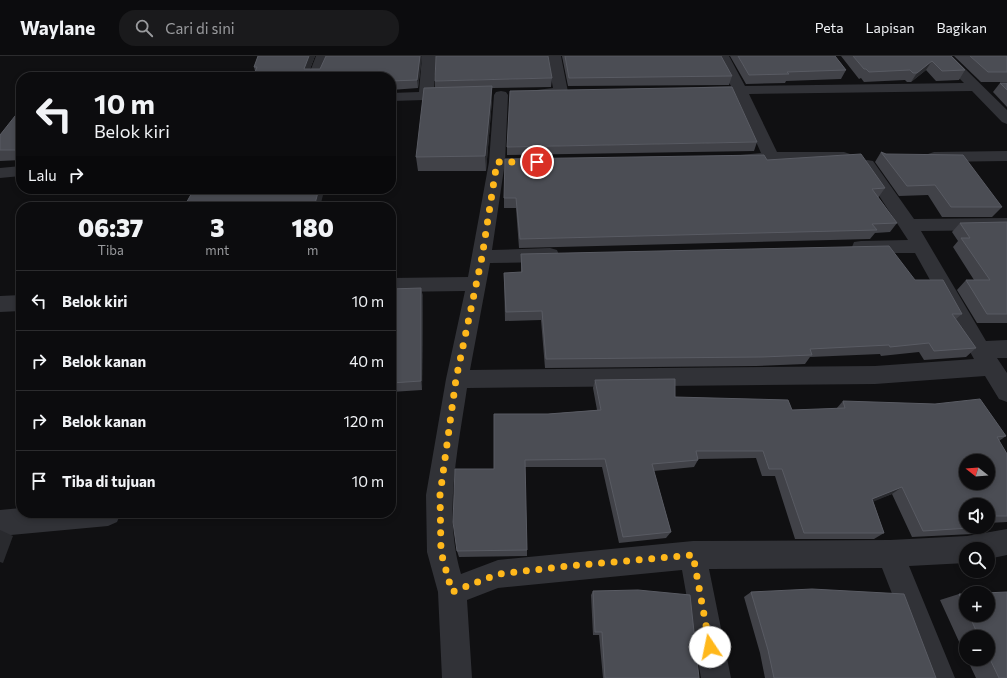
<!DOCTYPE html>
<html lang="id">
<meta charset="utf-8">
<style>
:root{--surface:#0c0c0e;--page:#1a1a1c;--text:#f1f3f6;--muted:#9a9b9e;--line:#2c2c2e}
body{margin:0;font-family:Commissioner,sans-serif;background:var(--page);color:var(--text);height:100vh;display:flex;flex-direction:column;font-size:15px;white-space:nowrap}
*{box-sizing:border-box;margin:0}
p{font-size:13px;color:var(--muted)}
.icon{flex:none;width:22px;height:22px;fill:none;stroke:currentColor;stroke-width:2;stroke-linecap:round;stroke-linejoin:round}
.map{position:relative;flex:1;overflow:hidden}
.drawer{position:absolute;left:16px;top:146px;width:380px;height:316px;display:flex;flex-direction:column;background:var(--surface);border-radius:16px;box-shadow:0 2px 6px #0003,0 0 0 1px var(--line)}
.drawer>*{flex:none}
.banner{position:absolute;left:16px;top:16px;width:380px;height:122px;border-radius:16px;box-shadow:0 2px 6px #0003,0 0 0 1px var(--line);background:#0c0c0e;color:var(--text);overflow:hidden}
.needle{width:26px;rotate:287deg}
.fabs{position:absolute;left:959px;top:398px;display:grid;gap:8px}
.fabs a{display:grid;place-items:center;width:36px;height:36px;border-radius:50%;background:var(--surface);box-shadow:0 2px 6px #0003,0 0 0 1px var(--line);font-size:20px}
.pin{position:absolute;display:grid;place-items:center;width:34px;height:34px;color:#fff;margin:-17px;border:2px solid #fff;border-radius:50%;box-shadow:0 1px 4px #0007}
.me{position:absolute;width:44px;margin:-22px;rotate:349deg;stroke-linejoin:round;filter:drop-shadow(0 0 3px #0008)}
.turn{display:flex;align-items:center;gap:14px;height:84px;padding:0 12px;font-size:18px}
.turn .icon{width:52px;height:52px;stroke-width:2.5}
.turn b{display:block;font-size:28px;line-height:34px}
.then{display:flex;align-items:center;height:38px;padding:0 12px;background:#0003;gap:8px;font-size:15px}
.eta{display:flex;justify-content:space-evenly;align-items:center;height:68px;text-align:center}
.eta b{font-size:24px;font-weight:800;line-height:28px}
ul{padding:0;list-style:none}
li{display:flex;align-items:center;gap:12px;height:60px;padding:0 12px;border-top:1px solid var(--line)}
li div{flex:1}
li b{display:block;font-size:15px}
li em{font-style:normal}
header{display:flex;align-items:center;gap:24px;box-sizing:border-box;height:56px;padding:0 20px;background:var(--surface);border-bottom:1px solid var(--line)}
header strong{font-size:19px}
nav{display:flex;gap:22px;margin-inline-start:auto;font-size:14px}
.search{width:280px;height:36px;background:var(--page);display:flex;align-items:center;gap:10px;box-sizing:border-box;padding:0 14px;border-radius:16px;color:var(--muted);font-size:15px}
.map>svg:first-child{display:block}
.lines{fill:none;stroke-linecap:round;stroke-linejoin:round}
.minor{fill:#313237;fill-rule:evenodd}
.wall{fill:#414248}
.shaded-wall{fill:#292a2e}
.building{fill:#4b4d54;stroke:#595b63;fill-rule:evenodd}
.route{stroke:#ffb81b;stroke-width:7;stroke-dasharray:0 12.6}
</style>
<header>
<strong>Waylane</strong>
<div class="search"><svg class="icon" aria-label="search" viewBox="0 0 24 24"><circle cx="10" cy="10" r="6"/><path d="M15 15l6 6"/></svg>Cari di sini</div>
<nav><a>Peta</a><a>Lapisan</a><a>Bagikan</a></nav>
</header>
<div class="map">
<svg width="1007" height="622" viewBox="0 0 1007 622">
<rect width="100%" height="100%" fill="#101012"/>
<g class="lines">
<g class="minor">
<polygon points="316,0 330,0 322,21 308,21"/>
<polygon points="422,0 436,0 434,36 458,37 460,40 458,43 391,45 391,37 419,36"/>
<polygon points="547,0 561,0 568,36 566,39 561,40 528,41 526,38 528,35 553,32"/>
<polygon points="715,0 729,0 745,30 964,27 937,0 952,0 1007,54 1007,68 1002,66 972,35 749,38 777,96 844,96 850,98 852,101 850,104 844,106 736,108 730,106 728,103 730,100 761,97 735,38 699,37 697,34 699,31 731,30"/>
<path d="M501,35L506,36L508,39L505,106L492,194L550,192L557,194L559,199L557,204L550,206L490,207L470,314L875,310L974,303L915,197H861L854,196L852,191L854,186L861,185L908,184L859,109L861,105L867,104L873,105L914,163L1007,162V174L921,175L986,285L1007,284V302H997L1007,317V346L999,343L985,320L875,328L467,332C458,394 443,457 461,518L498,504L693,485L890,484L967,480L1007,473V499L988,503V493H966V507L909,510L955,622H925L882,512L709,513L731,622H701L682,514L498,532L467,544L472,622H442L438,536L427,496L426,439L446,323L465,235L391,236V222L468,221L489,106L494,39L496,36Z"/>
<polygon points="1007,95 1007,105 934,106 928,104 926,101 928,98 934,96"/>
<polygon points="21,110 21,120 0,122 0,112"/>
<polygon points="21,239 21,255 0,256 0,240"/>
<polygon points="21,452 21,457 121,457 117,466 108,470 0,480 0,454"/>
</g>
</g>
<g class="wall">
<polygon points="258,0 315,0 310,13 320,13 422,0 418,32 391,34 391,21 255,15 254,11"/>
<polygon points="562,0 721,0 732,20 729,29 568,30"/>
<polygon points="730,0 835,0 846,14 841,23 786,25 785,27 746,28"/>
<polygon points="841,0 951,0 965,14 959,24 936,25 926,14 911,26 907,26 905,24 864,26 861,22 859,23"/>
<polygon points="954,0 1007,0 1007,26 981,26"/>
<polygon points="552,22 551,31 492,32 492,44 486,115 418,115 416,101 435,31 435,25"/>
<polygon points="1000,27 1007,27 1007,51 993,36"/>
<polygon points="21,55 21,104 0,105 0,79"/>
<polygon points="757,86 754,95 507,99 507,91"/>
<polygon points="881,96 1002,151 992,161 942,161 928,139 899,140 875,106"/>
<polygon points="767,104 885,132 878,142 897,167 890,176 875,177 870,183 519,192 516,152 504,152 504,142"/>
<polygon points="1007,166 1007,267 977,267 957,234 966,224 974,224 953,191 958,185 952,176 960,167"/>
<polygon points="521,198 915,224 962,258 956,263 976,292 966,301 924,304 919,296 881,300 880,298 810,301 805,308 756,310 545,312 541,264 505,265 504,217 521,217"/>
<polygon points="421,232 423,241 422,334 391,336 391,233"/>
<polygon points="595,324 675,341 792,354 836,353 843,345 1006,380 999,385 1007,398 1007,466 988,467 988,449 966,449 985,471 972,478 912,481 892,438 873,445 884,477 874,483 795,483 775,420 762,420 756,402 698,403 698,404 694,411 654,415 671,476 666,482 619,487 602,411 525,411 527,494 527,500 459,501 457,495 494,413 548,358 597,354 593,332"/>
<polygon points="593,535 699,622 603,622 599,579 593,579 591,539"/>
<polygon points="751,536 936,622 765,622 760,597 744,541"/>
<polygon points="959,538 966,538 966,559 988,559 1007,622 976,622 967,603 988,603 988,581 966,581 966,601 940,544"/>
</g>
<g class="shaded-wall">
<polygon points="309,0 315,0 307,21 304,13"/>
<polygon points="420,0 422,0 418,32 417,24"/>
<polygon points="932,5 926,14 911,26 917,17"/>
<polygon points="492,30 492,44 486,115 485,100"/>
<polygon points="319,133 321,133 323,139 320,151 314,151"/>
<polygon points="421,232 423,241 422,334 421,325"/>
<polygon points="902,431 892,438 863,450 872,443"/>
<polygon points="0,474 13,480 3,507 0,506"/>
</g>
<g class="building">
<polygon points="258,0 309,0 304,13 320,13 326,0 420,0 417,24 391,25 391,21 253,21 257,11 254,11"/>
<polygon points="436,0 548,0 552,22 435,25"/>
<polygon points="565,0 721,0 732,20 569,22"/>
<polygon points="738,0 835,0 846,14 787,16 789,18 749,19"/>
<polygon points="853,0 951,0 965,14 942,15 932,5 917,17 913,17 910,14 869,16 866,13 864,13"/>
<polygon points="970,0 1007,0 1007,16 988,16"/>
<polygon points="1000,27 1007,27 1007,34"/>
<polygon points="492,30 485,100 416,101 424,32"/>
<polygon points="732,31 757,86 507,91 510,35"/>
<polygon points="19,55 21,55 21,94 0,94 0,79"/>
<polygon points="881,96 886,98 963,99 1002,151 951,151 935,129 907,130"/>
<polygon points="861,98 885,132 872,133 897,167 872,168 877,174 520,183 516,142 504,142 505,103 764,99 767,104"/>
<polygon points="194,133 319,133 314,151 184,151"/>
<polygon points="1007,166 1007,258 987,258 966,224 990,224 961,182 970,182 960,167"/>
<polygon points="889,190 915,224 943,224 962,258 952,258 976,292 934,295 929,287 890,291 889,289 810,293 812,299 762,301 546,303 542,255 506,256 504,217 522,216 521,198"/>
<polygon points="421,232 421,325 391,327 391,233"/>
<path d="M675,323V341L788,344L792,354L845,352L843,345L935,348L980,343L1006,380L997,381L1007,398V460H988V449H966V471H985L923,475L902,431L872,443L884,477H804L782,413H769L763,395H696L698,404L652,408L671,476L623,481L605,403L525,404L527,494L457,495L453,466L455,413H494V358H548L601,354L595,324ZM966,405H988V427H966Z"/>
<polygon points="812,533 904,538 936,622 774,622 768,594 751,536"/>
<polygon points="638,534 690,539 699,622 605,622 602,576 595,576 593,535"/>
<polygon points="1007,536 1007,622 999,622 988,599 988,581 979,581 969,559 988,559 988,537 984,537"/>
<polygon points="959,538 966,538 966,553"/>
</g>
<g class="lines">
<polyline class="route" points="537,106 497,106 482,201 456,323 440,439 441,496 452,536 498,518 569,510 693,499 710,591"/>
</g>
</svg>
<div class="fabs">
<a><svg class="needle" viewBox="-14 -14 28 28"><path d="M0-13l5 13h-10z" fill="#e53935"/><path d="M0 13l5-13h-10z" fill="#9a9b9e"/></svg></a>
<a><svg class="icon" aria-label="sound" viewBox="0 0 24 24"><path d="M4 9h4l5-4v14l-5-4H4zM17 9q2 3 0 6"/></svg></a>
<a><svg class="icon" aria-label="search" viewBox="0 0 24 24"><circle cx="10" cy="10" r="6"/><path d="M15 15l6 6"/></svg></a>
<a>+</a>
<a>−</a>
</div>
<div class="pin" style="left:537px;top:106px;background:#d93025"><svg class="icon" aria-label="arrive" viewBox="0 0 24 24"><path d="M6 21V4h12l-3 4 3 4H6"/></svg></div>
<svg class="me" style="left:710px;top:591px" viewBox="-20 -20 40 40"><circle r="19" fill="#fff"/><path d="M0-13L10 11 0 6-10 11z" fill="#ffb81b"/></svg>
<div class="banner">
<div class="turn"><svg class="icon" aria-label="left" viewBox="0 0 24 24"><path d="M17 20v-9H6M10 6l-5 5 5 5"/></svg><div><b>10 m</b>Belok kiri</div></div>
<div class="then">Lalu<svg class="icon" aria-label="right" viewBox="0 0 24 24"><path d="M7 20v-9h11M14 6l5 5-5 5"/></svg></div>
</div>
<section class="drawer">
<div class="eta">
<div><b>06:37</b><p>Tiba</p></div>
<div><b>3</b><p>mnt</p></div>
<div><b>180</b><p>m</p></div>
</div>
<ul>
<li><svg class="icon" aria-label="left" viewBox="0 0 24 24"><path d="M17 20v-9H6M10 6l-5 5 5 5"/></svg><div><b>Belok kiri</b></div><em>10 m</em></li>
<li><svg class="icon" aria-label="right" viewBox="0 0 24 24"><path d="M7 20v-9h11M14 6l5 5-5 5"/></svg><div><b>Belok kanan</b></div><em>40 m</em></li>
<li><svg class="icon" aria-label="right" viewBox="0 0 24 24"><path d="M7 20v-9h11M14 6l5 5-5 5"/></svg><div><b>Belok kanan</b></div><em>120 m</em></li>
<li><svg class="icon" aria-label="arrive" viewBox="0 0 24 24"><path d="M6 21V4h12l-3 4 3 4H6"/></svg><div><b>Tiba di tujuan</b></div><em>10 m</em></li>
</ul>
</section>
</div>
